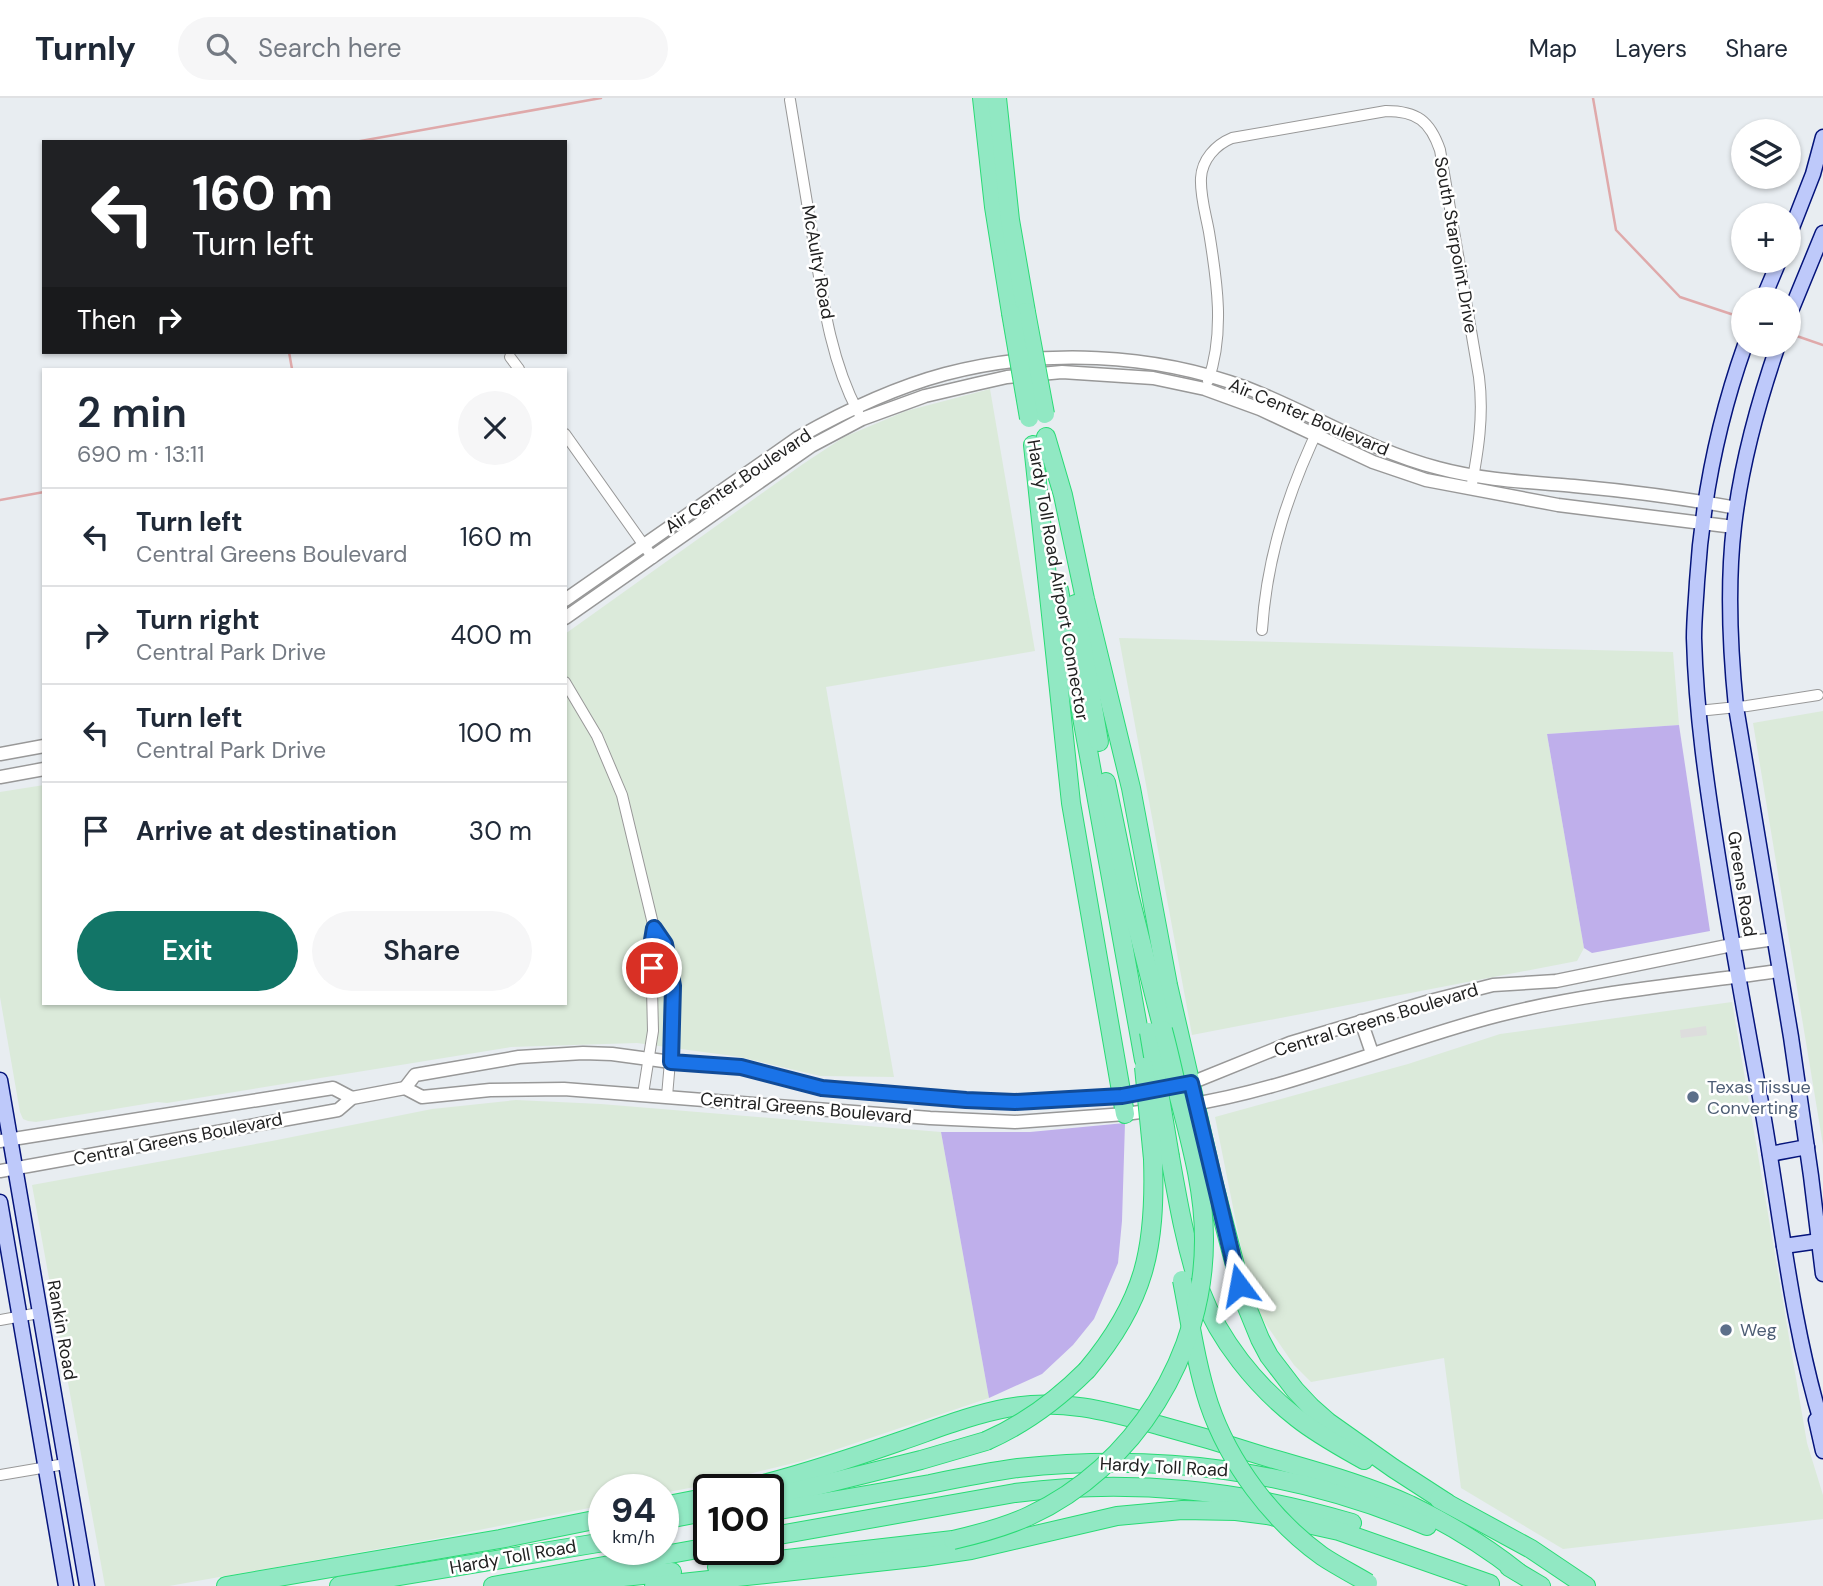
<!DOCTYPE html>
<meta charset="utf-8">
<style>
:root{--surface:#fff;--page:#f6f6f7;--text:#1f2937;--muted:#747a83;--line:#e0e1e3;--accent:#127567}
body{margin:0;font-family:"DM Sans",sans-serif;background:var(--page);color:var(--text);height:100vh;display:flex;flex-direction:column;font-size:26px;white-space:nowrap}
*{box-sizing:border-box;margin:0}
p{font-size:23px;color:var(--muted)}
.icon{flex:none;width:38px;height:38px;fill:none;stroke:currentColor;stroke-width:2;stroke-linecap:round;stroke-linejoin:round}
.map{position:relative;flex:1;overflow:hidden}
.side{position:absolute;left:42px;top:270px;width:525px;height:637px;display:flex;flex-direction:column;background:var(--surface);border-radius:0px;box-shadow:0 2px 5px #0004}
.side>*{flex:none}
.banner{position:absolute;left:42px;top:42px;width:525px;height:214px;border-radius:0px;box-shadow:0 2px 5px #0004;background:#202124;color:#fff;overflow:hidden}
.controls{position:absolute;left:1731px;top:21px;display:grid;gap:14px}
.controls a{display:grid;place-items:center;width:70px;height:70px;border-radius:50%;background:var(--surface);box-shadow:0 2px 5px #0004;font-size:35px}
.speed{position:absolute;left:588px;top:1376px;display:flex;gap:14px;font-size:35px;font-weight:700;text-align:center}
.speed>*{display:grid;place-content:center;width:91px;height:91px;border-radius:50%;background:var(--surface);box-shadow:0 2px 5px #0004;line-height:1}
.speed small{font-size:18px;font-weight:400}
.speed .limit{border:4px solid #111;border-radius:10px;background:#fff;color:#111}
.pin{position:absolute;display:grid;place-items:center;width:60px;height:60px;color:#fff;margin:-30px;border:4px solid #fff;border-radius:50%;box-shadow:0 2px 7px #0007}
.me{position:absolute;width:77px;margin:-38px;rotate:347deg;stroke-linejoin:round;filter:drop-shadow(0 0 5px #0008)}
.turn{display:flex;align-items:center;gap:24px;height:147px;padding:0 35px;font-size:32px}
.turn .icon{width:91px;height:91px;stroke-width:2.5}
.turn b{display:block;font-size:49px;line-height:60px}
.then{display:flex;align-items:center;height:66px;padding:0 35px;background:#0003;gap:14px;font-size:26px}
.round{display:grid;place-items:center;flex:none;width:74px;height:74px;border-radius:37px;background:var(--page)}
.overview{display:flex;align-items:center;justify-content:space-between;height:119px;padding:0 35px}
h1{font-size:42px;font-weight:600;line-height:52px}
.cta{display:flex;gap:14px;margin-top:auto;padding:14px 35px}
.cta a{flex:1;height:80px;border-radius:42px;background:var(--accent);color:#fff;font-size:28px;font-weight:600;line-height:80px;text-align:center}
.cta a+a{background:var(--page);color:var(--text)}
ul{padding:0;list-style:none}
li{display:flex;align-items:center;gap:21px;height:98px;padding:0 35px;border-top:2px solid var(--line)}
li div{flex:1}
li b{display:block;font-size:26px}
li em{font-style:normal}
header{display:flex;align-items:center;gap:42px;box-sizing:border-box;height:98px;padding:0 35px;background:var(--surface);border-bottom:2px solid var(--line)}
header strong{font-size:33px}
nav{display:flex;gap:38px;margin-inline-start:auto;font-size:24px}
.search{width:490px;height:63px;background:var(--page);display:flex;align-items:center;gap:18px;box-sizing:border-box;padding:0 24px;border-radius:38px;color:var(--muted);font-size:26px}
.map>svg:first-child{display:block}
.industrial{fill:#dbeada}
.grass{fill:#bfafeb}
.parking{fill:#ddd}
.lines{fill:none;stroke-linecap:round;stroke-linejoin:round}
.stream{stroke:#dfa9aa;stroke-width:2.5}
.minor-casing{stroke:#989898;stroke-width:12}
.tertiary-casing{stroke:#989898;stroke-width:15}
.secondary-casing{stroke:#05147b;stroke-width:17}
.motorway-casing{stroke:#29db75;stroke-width:20}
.minor{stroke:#fff;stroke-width:10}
.tertiary{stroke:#fff;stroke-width:12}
.secondary{stroke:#bec9fa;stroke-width:14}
.motorway{stroke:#91e8c3;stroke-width:18}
.motorway-bridge-casing{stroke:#29db75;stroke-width:20;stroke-linecap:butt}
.motorway-bridge{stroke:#91e8c3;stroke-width:18}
.route-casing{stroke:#114b97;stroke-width:18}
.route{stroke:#1a73e8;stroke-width:12}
.service-dot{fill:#5c6f8a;stroke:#fff;stroke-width:2.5}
.labels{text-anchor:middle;stroke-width:5;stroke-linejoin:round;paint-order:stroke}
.street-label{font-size:18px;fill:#212121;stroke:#fff}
.service-label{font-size:18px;fill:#4e5e75;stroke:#fff;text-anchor:start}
</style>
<header>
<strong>Turnly</strong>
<div class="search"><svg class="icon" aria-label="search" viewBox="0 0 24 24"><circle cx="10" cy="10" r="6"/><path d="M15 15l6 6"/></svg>Search here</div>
<nav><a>Map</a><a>Layers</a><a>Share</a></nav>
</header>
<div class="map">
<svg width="1823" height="1488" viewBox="0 0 1823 1488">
<rect width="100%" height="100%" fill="#e8edf1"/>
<g class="industrial">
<polygon points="990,291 1035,553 826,589 894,979 820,978 740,959 637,945 511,949 167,1005 157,1004 36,1024 28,1023 23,1021 20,1014 0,899 0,694 44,687 44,905 565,905 565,536 803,366 844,339 906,313"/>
<polygon points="1119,540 1673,554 1679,627 1547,636 1584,850 1577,863 1192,937"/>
<polygon points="1823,613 1823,1047 1753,625"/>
<polygon points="1732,904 1807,1345 1823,1397 1823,1421 1563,1451 1461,1390 1444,1260 1311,1284 1294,1267 1261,1219 1244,1164 1215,1019 1408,966 1500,936"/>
<polygon points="516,1002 601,1006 941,1034 989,1300 802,1363 700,1388 663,1395 663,1391 604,1391 604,1407 434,1441 169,1488 105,1488 32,1087 272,1043 432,1011"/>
</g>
<g class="grass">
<polygon points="1679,627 1710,833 1592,855 1584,850 1547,636"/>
<polygon points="1125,1025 1122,1123 1118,1165 1094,1221 1073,1247 1042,1276 989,1300 941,1034 1030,1034"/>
</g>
<polygon class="parking" points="1706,928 1707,937 1681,940 1680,932"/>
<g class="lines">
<g class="stream">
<polyline points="1593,0 1616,132 1680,199 1743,220"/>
<polyline points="355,44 601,0"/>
<polyline points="1788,235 1823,247"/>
<polyline points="289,254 292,271"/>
<polyline points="0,402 44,394"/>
</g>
<defs>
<g id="minor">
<path d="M790,2C798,51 806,99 814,147C823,204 831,263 858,314"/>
<polyline points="510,259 519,271"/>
<path d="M1208,283C1225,235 1217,183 1209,134C1206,117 1200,98 1201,80C1202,62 1215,47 1232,40L1386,13C1417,13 1430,23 1440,52L1479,279C1484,318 1478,354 1471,391"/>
<polyline points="565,336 653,460"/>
<path d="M1262,532C1267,457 1289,391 1322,323"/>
<polyline points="565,584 597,638 622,697 654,830 665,846 673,888 673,929 667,998"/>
<polyline points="1698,613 1747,608 1818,597"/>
<polyline points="643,996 653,933 651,848 654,830"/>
<polyline points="0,1222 39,1215"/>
<polyline points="0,1377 65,1366"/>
</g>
<g id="tertiary">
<path d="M565,502L799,339C845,313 893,290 945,276C1042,250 1153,255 1247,290C1311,315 1371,353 1438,370C1482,382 1528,384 1574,388C1629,393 1683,400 1737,410"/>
<polyline points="565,520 811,348 862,321 925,298 976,286 1007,279 1062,274 1153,280 1205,291 1260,311 1373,364 1426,382 1558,407 1734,429"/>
<polyline points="0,656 44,648"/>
<polyline points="0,679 44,671"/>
<polyline points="1361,923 1372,955"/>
<polyline points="1183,987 1191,985 1290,945 1430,903 1493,887 1556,883 1732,847 1775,841"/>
<polyline points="405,990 415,977 519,959 583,955 612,956 671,964 741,969 822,991 966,1002 1015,1004 1122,998 1151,992"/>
<path d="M1187,1007C1292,991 1396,943 1500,917C1591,894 1686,886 1779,873"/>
<polyline points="0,1043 333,990 352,1000"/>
<polyline points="0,1073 338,1012 352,1000 405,990 422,999 490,992 564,991 930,1020 1015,1024 1125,1016 1155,1012"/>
</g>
<g id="secondary">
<polyline points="1788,140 1813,76 1823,39"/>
<polyline points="1763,201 1779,163"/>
<polyline points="1788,220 1823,135"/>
<path d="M1745,247C1718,323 1702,403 1697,484C1696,503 1694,521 1694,540C1696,616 1707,690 1719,765C1732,847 1747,928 1762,1010C1781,1117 1791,1226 1823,1330"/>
<path d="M1778,247C1758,305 1741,367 1734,428C1727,488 1730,550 1736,609L1791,939L1811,1078L1823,1176"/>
<polyline points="0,982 87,1488"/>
<polyline points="1770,1056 1807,1049"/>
<polyline points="0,1104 66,1488"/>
<polyline points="1784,1148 1819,1143"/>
<polyline points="1816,1322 1823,1353"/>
</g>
<g id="motorway">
<polyline points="982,0 994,109 1011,215"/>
<polyline points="997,0 1010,122 1026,214"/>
<polyline points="1046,339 1063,397 1085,501 1131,690 1168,887 1213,1083 1244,1202 1260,1241 1269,1258 1295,1292 1311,1309 1328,1324 1393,1370 1447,1405"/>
<polyline points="1033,347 1071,705 1125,1016"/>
<polyline points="1059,492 1144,962"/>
<polyline points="1075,506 1099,644"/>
<polyline points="1106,684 1129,796 1163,932"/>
<path d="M1170,1059C1178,1104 1186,1150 1201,1194C1219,1242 1256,1288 1297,1320C1317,1336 1341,1349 1364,1362"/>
<path d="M1087,1272C1145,1203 1156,1150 1153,1061"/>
<path d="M744,1391C798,1378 849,1361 901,1343C936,1331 970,1317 1007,1310C1060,1300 1107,1313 1158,1327C1192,1336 1226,1346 1260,1357C1310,1372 1362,1385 1410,1407C1449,1426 1484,1447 1518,1474"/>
<polyline points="768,1400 921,1362 986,1343"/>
<polyline points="1439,1401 1531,1451 1586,1488"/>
<polyline points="663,1408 709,1399"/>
<path d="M768,1414C822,1405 876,1395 930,1386C959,1380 989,1374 1018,1370C1162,1355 1294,1372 1427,1428"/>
<polyline points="663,1422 709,1413"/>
<path d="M768,1439L1015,1395C1131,1380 1240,1392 1352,1425"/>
<polyline points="717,1469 953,1442"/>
<polyline points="1509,1469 1541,1488"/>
<polyline points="226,1488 500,1441 604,1420"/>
<polyline points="339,1488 604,1444"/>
<polyline points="493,1488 709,1449"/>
<polyline points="536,1488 672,1474"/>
<polyline points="654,1488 923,1459 971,1452 1117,1418 1182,1412 1236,1413 1267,1417 1339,1433 1490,1486"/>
</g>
</defs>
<use href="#minor" class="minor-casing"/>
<use href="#tertiary" class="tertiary-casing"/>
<use href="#secondary" class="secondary-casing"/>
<use href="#motorway" class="motorway-casing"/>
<use href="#minor" class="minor"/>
<use href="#tertiary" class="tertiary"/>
<use href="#secondary" class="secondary"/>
<use href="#motorway" class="motorway"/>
<defs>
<g id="motorway-bridge">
<polyline points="1026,214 1045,316"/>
<polyline points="1011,215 1029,320"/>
<polyline points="1149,934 1170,1059"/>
<polyline points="1144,969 1153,1061"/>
<path d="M1182,1182C1190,1223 1196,1266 1209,1306C1229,1365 1272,1422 1322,1458C1337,1468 1353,1476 1368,1485"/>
<path d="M986,1343C1025,1326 1057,1302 1087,1272"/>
<path d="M953,1442C979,1436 1005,1429 1029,1418C1135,1369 1205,1256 1204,1140C1204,1092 1191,1046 1179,999C1174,977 1169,954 1163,932"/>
</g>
</defs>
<use href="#motorway-bridge" class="motorway-bridge-casing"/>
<use href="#motorway-bridge" class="motorway-bridge"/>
</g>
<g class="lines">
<defs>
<polyline id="route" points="652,870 651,848 654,830 665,846 673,888 671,964 741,969 822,990 966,1002 1015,1004 1122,998 1191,985 1239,1187"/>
</defs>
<use href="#route" class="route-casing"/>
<use href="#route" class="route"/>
</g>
<g class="service-dot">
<circle cx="1693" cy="999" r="7"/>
<circle cx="1726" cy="1232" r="7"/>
</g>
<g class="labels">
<g class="street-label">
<text transform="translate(1456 147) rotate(80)" y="6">South Starpoint Drive</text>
<text transform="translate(818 164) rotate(80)" y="6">McAulty Road</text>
<text transform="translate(1309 319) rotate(23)" y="6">Air Center Boulevard</text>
<text transform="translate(738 383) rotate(-34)" y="6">Air Center Boulevard</text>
<text transform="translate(1058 482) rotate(80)" y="6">Hardy Toll Road Airport Connector</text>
<text transform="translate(1742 786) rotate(81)" y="6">Greens Road</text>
<text transform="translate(1376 922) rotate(-17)" y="6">Central Greens Boulevard</text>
<text transform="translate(806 1010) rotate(5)" y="6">Central Greens Boulevard</text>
<text transform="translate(178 1041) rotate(-11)" y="6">Central Greens Boulevard</text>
<text transform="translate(62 1232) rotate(80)" y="6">Rankin Road</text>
<text transform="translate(1164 1369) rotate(3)" y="6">Hardy Toll Road</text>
<text transform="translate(513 1459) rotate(-10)" y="6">Hardy Toll Road</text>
</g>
<g class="service-label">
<text x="1707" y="995">Texas Tissue<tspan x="1707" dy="21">Converting</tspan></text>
<text x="1740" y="1238">Weg</text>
</g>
</g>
</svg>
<div class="controls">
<a><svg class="icon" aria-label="layers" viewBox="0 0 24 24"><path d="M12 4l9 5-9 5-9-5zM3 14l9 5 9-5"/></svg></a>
<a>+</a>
<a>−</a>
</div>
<div class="speed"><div>94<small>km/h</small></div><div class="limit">100</div></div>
<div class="pin" style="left:652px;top:870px;background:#d93025"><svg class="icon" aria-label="arrive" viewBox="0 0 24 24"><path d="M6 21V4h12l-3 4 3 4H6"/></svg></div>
<svg class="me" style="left:1239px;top:1187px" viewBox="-20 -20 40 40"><path d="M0-17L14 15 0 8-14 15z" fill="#1a73e8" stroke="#fff" stroke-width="4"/></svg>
<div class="banner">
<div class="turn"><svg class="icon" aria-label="left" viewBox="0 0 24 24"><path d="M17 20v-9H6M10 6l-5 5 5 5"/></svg><div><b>160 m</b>Turn left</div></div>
<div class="then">Then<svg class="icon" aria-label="right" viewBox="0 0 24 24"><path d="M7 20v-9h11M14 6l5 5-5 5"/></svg></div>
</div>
<section class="side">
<div class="overview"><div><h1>2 min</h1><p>690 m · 13:11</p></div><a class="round"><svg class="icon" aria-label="close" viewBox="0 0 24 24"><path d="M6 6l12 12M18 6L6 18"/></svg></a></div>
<ul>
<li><svg class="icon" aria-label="left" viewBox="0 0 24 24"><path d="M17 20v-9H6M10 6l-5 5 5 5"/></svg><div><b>Turn left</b><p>Central Greens Boulevard</p></div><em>160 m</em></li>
<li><svg class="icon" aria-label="right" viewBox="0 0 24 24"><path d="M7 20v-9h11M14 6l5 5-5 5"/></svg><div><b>Turn right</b><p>Central Park Drive</p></div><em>400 m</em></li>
<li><svg class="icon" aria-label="left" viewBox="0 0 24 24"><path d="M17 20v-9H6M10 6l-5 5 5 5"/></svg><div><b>Turn left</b><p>Central Park Drive</p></div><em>100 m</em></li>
<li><svg class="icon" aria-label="arrive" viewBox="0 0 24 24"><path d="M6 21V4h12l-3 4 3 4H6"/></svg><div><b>Arrive at destination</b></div><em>30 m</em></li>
</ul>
<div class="cta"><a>Exit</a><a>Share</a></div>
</section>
</div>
